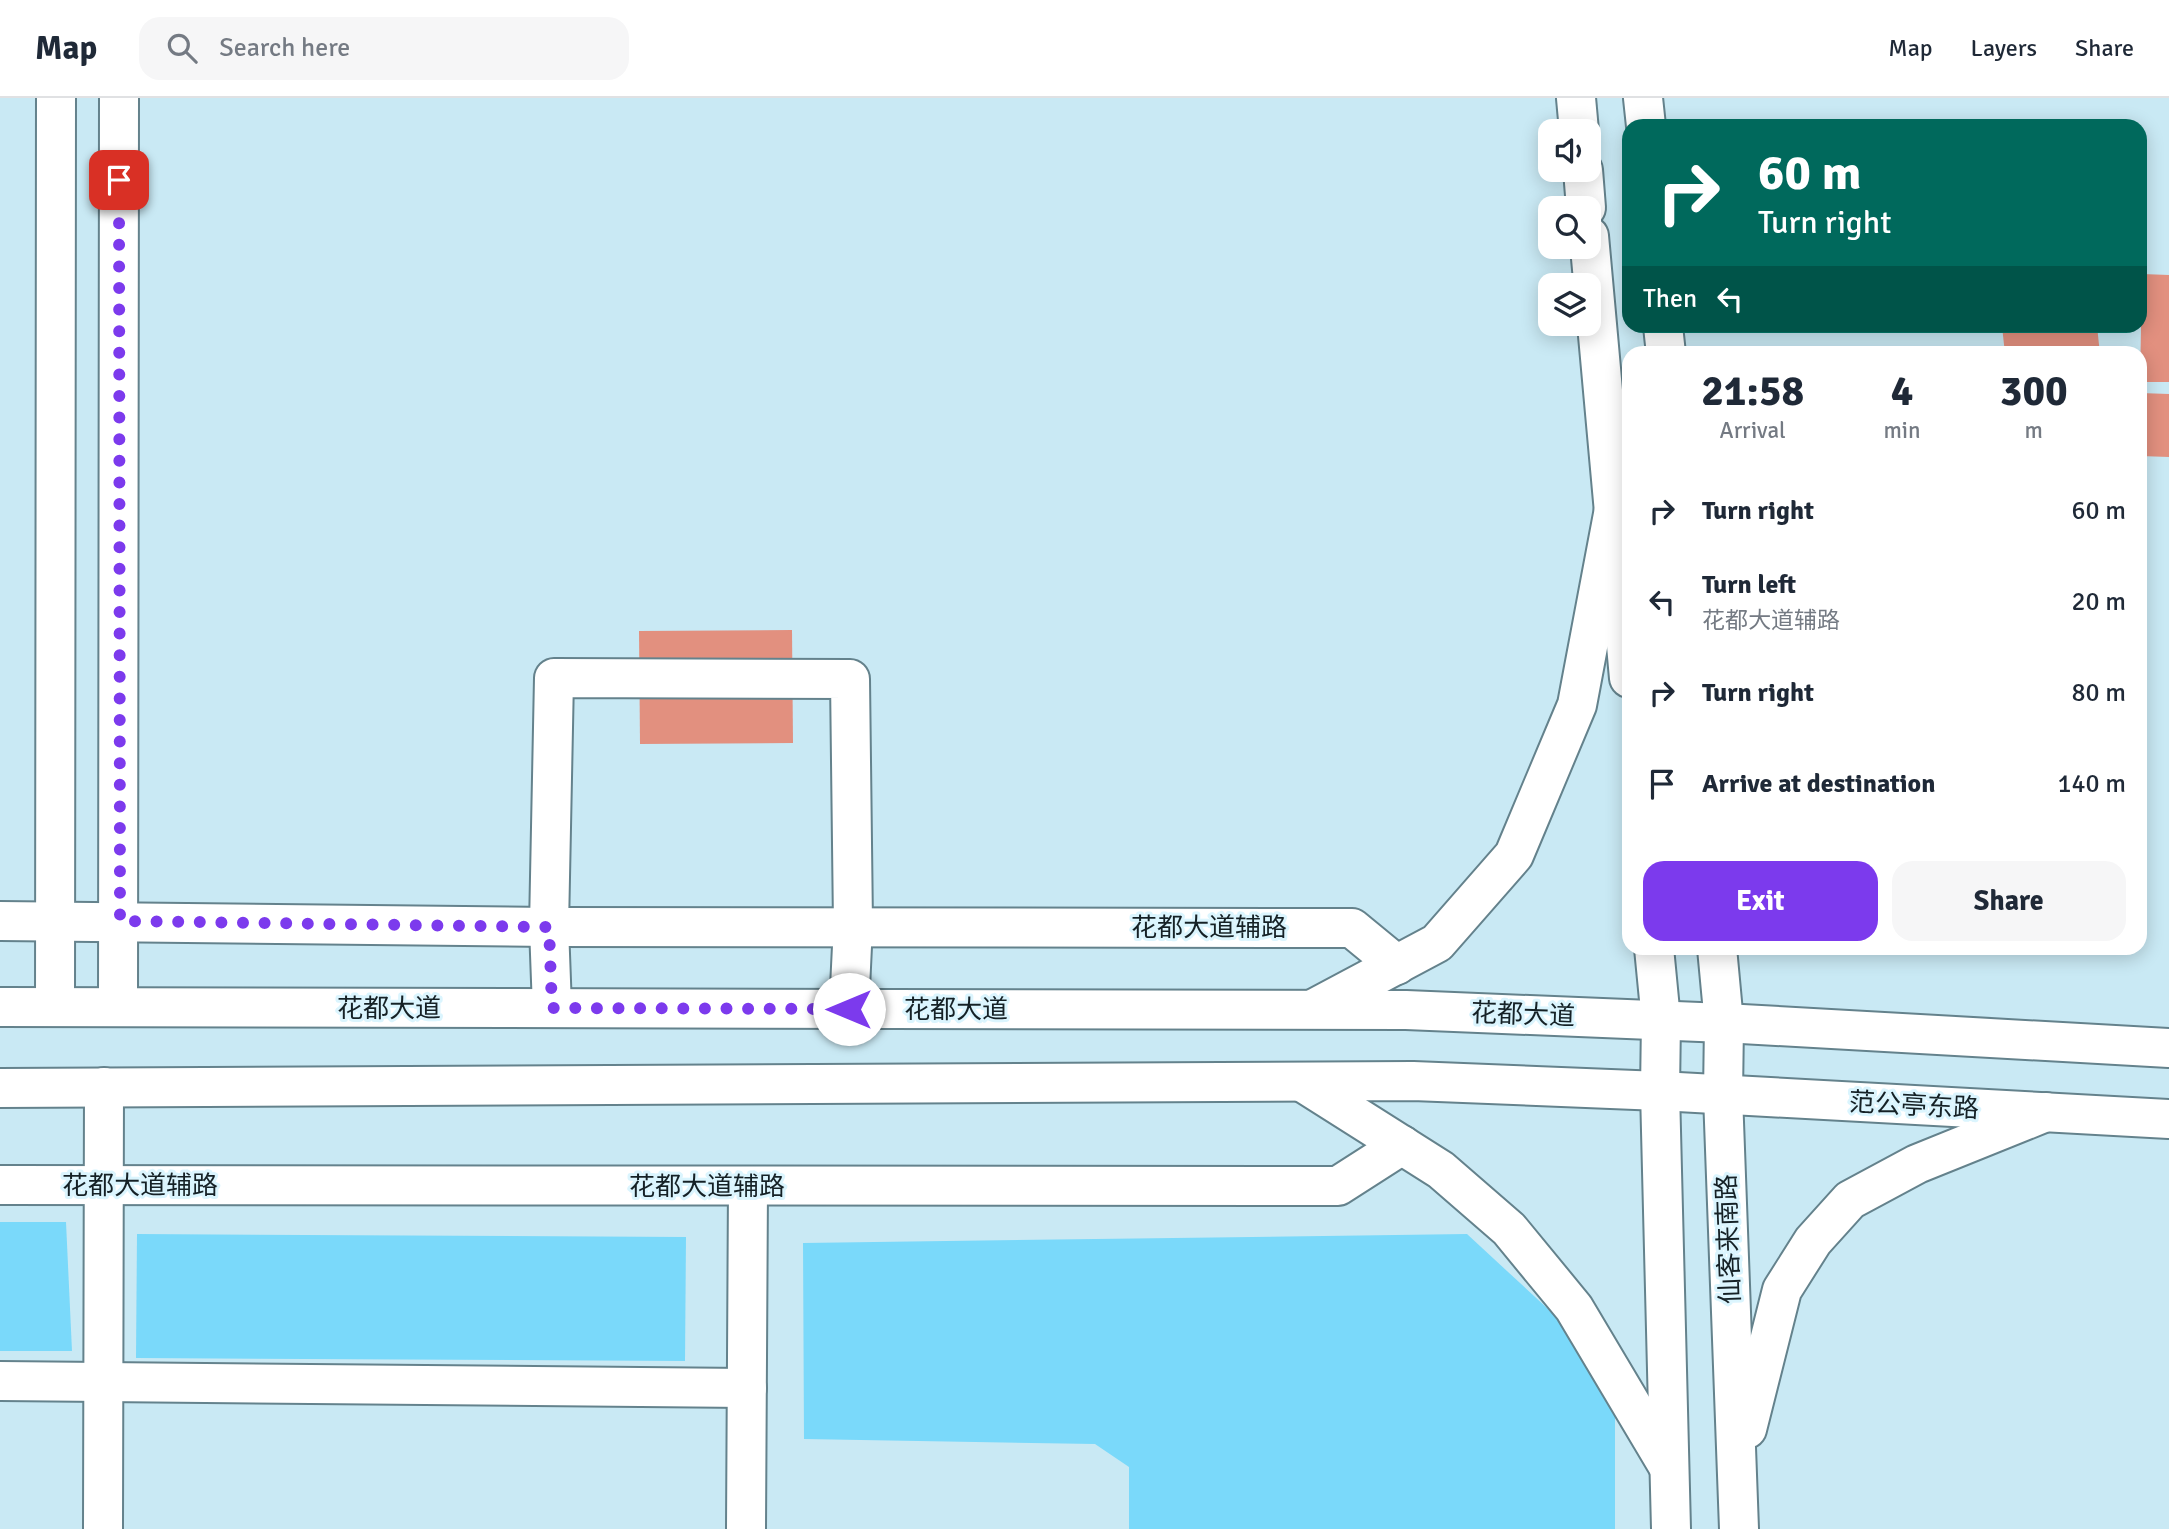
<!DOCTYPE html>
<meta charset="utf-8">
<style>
:root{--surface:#fff;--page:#f6f6f7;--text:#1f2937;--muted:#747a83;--line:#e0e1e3;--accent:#7c3aed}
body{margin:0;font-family:Signika,"Noto Sans SC",sans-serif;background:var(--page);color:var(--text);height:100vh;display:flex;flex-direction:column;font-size:26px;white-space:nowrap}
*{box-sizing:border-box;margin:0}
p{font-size:23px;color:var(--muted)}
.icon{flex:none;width:38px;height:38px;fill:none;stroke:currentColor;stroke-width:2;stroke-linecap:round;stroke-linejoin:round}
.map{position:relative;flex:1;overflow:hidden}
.sheet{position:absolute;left:1622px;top:248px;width:525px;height:609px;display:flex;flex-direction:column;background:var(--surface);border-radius:21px;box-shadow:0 4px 18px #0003}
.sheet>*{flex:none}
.hud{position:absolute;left:1622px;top:21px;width:525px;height:214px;border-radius:21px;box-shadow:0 4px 18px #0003;background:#00695c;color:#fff;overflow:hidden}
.controls{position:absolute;left:1538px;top:21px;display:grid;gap:14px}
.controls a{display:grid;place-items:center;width:63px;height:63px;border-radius:14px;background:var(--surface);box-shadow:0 4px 18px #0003;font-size:35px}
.pin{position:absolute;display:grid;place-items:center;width:60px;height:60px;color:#fff;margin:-30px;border-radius:14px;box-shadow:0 4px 10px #0006}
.me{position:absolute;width:77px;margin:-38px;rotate:270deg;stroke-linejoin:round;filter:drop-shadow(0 0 5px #0008)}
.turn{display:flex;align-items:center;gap:24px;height:147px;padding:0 21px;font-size:32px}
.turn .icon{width:91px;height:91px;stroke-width:2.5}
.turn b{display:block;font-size:49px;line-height:60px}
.then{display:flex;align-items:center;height:66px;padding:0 21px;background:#0003;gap:14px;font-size:26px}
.eta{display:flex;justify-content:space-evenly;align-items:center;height:119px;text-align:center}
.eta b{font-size:42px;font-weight:700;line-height:49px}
.primary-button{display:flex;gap:14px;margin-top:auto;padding:14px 21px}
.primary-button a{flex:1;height:80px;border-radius:21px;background:var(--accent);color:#fff;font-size:28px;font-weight:700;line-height:80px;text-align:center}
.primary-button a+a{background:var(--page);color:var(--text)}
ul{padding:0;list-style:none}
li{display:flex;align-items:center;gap:21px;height:91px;padding:0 21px}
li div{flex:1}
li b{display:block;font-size:26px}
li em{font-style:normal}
header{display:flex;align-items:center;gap:42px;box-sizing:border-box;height:98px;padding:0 35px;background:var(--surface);border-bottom:2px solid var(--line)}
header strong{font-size:33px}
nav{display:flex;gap:38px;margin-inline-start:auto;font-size:24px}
.search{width:490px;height:63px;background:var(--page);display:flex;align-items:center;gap:18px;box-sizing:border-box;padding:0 24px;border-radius:21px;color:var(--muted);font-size:26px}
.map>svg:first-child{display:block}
.green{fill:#7ad9fa}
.building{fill:#e2907f}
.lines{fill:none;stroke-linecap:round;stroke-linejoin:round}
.minor-casing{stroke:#64828c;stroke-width:42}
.major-casing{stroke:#64828c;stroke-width:42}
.highway-casing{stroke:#64828c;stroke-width:42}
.minor{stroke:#fff;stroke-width:38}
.major{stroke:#fff;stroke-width:38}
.highway{stroke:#fff;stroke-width:38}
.route{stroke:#7c3aed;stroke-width:12;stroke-dasharray:0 21.6}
.labels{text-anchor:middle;stroke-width:6;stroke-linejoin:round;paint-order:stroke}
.street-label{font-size:26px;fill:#152126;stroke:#dbf5fe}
</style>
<header>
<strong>Map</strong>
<div class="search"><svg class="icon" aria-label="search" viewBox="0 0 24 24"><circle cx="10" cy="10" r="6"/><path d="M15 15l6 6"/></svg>Search here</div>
<nav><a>Map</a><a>Layers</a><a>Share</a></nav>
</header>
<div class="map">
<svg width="2169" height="1431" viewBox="0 0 2169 1431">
<rect width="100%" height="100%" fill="#c9e9f4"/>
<g class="green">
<polygon points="0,1124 66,1124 72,1253 0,1253"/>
<polygon points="137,1136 686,1139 685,1263 136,1260"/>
<polygon points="1467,1136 1615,1273 1615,1431 1129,1431 1129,1369 1095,1346 804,1341 803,1145"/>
</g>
<g class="building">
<polygon points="2142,176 2169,177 2169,284 2140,284"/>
<polygon points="2002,228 2097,228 2100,256 2005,256"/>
<polygon points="2140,295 2169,296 2169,359 2140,358"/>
<polygon points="792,532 793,645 640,646 639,533"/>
</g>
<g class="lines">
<defs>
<g id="minor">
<polyline points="0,823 549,829 1352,830 1397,867"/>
<polyline points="55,909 56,0"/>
<polyline points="118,909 119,0"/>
<polyline points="552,910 549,829 554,580 850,581 853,827 849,911"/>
<polyline points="0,1087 1338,1088 1402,1047"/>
<polyline points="0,1283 747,1290"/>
<polyline points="103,1431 104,989"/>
<polyline points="746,1431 748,1088"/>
</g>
<g id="major">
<polyline points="0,909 1406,912 1724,925 2169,950"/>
<polyline points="0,990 1413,983 1660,993 2169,1021"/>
</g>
<g id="highway">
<polyline points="1576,0 1579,33"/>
<polyline points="1643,0 1646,28"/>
<polyline points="1583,72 1586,110"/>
<polyline points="1589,138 1629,580"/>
<polyline points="1663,228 1666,256"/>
<polyline points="1654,850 1661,922 1660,993 1671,1431"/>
<polyline points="1717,850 1724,925 1723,997 1739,1431"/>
<polyline points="1313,911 1437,845 1514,757 1577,607 1614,411"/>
<polyline points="1302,984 1441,1072 1509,1131 1574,1210 1668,1368"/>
<polyline points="1747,1331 1782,1192 1813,1143 1850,1102 1917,1066 2046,1014"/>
</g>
</defs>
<use href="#minor" class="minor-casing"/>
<use href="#major" class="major-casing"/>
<use href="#highway" class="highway-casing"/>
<use href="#minor" class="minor"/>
<use href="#major" class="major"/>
<use href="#highway" class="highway"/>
</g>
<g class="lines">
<polyline class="route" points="119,82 120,823 549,829 552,910 849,911"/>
</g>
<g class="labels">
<g class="street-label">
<text x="1209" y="838">花都大道辅路</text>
<text x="389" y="919">花都大道</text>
<text x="956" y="920">花都大道</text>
<text transform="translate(1523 916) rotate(2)" y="9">花都大道</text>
<text transform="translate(1914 1007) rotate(3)" y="9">范公亭东路</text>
<text x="140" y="1096">花都大道辅路</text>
<text x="707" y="1097">花都大道辅路</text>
<text transform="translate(1728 1141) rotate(-92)" y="9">仙客来南路</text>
</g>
</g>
</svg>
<div class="controls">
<a><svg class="icon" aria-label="sound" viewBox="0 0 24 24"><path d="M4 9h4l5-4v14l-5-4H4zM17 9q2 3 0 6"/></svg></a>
<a><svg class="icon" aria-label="search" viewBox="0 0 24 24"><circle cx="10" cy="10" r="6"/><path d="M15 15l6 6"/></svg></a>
<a><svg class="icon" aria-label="layers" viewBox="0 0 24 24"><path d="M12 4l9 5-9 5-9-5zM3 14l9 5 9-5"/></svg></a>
</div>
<div class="pin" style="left:119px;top:82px;background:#d93025"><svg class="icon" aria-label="arrive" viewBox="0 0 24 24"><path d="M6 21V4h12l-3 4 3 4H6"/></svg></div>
<svg class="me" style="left:849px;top:911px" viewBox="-20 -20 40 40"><circle r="19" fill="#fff"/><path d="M0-13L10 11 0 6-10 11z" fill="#7c3aed"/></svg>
<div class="hud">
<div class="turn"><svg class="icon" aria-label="right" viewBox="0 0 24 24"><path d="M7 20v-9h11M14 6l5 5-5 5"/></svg><div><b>60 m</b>Turn right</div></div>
<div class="then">Then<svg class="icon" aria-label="left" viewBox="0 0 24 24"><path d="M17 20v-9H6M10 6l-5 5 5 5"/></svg></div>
</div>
<section class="sheet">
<div class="eta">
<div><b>21:58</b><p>Arrival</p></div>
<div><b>4</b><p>min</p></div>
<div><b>300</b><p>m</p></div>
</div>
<ul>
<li><svg class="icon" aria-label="right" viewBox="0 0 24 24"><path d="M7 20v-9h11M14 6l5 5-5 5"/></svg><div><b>Turn right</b></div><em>60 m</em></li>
<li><svg class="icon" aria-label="left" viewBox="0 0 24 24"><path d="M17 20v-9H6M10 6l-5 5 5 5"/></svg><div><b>Turn left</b><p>花都大道辅路</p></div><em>20 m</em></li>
<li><svg class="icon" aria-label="right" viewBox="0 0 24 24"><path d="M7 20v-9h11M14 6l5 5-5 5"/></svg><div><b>Turn right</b></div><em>80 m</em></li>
<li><svg class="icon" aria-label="arrive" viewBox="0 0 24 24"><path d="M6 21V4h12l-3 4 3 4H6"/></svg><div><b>Arrive at destination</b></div><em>140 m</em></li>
</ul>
<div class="primary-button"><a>Exit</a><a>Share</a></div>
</section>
</div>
